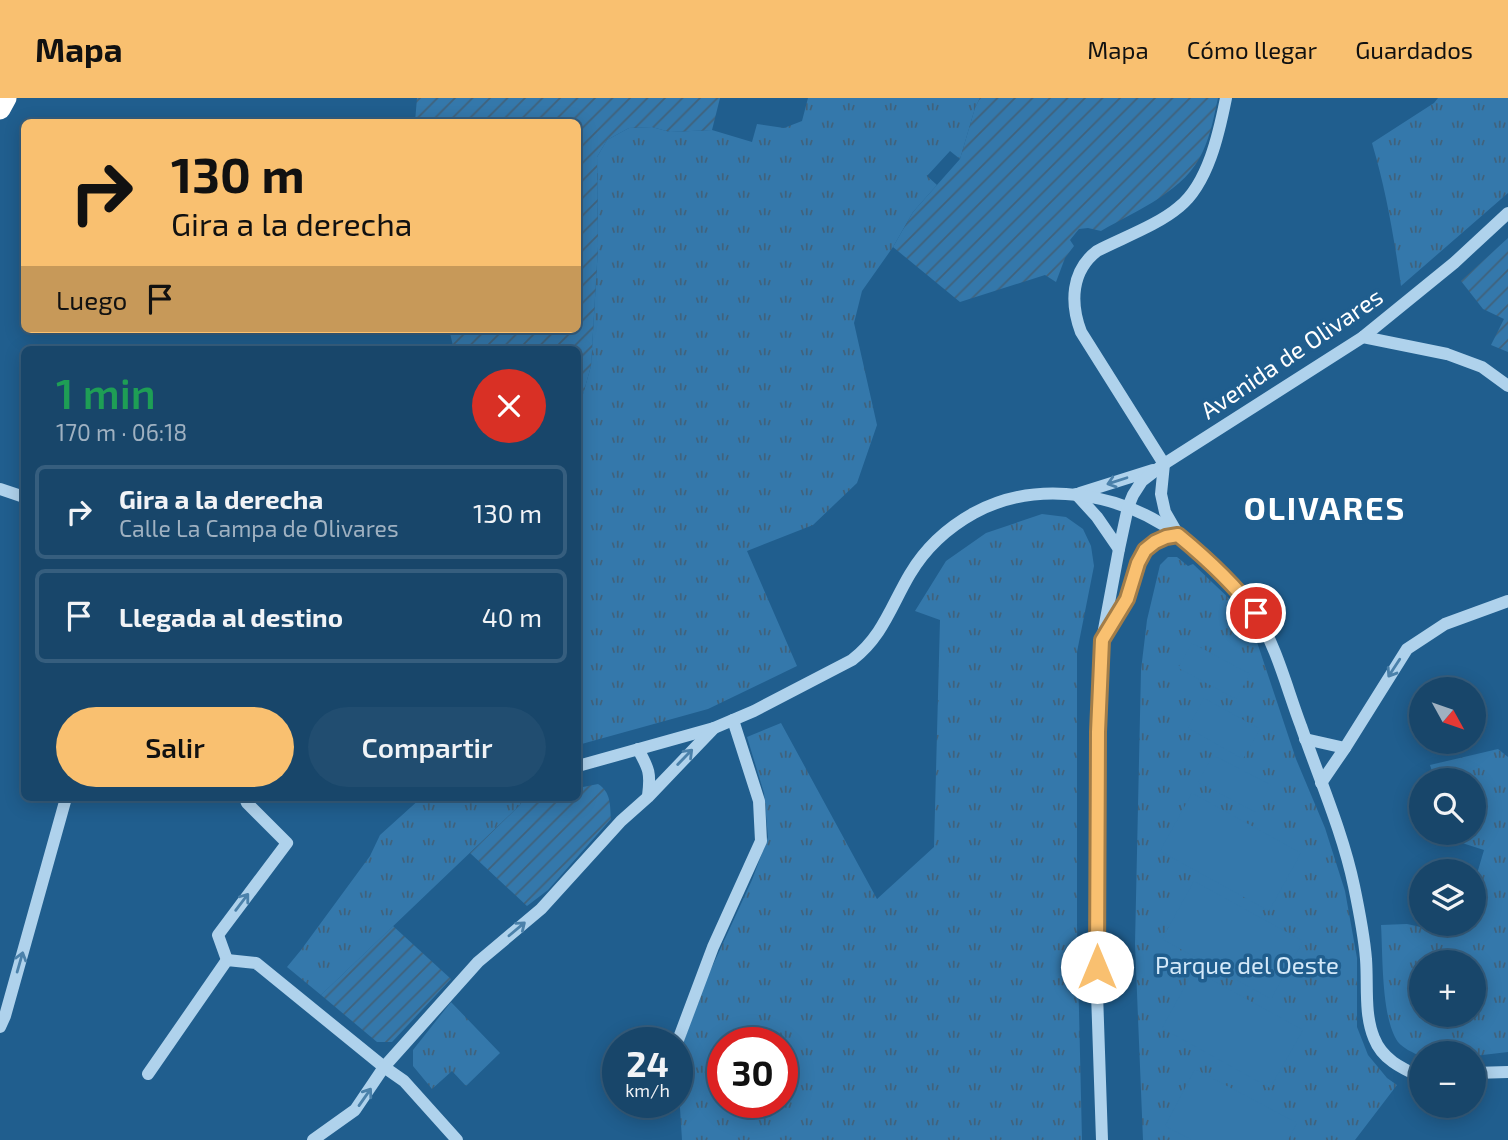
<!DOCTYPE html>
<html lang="es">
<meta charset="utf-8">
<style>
:root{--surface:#18466a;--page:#214d70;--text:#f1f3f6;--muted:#9fb1c1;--line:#365e7e;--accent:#f9c070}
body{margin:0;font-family:"Exo 2",sans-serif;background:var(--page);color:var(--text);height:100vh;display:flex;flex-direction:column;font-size:26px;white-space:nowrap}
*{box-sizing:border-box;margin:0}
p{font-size:23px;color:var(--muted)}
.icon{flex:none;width:38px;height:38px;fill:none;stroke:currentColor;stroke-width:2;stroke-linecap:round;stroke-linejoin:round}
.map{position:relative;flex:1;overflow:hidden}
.details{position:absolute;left:21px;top:248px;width:560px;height:455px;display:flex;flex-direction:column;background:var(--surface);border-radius:10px;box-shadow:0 4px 18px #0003,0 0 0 2px var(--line)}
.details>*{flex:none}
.hud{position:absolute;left:21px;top:21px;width:560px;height:214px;border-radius:10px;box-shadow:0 4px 18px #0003,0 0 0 2px var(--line);background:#f9c070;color:#111;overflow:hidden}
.needle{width:46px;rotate:130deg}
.buttons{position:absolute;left:1409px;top:579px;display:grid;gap:14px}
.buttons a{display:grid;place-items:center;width:77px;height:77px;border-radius:50%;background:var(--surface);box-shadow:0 4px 18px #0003,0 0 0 2px var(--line);font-size:35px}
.speed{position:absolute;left:602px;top:929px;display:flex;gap:14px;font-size:35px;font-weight:700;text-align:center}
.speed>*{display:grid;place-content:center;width:91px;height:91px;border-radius:50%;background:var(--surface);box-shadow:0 4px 18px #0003,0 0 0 2px var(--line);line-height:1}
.speed small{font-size:18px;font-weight:400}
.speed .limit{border:10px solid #d22;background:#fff;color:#111}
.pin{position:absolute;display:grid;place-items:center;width:60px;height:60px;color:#fff;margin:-30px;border:4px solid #fff;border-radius:50%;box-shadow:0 2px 7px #0007}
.me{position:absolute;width:77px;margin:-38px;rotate:0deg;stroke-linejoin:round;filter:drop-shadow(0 0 5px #0008)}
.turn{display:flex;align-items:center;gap:24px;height:147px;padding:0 35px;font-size:32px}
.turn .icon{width:91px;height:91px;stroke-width:2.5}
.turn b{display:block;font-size:49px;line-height:60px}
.then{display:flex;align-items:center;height:66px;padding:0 35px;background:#0003;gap:14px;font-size:26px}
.round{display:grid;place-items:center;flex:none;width:74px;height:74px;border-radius:37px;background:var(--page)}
.summary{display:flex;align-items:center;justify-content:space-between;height:119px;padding:0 35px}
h1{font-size:42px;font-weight:600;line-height:52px;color:#1e9e55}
.button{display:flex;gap:14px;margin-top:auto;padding:14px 35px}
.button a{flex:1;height:80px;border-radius:42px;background:var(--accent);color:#111;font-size:28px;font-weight:600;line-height:80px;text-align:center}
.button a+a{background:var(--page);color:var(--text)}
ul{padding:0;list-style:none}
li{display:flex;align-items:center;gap:21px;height:94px;margin:0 14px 10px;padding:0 21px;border:4px solid var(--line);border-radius:10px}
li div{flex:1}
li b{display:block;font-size:26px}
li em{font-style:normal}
header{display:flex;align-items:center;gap:42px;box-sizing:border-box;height:98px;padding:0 35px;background:var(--accent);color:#111}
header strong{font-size:33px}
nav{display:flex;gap:38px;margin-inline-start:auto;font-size:24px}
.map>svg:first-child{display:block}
.grass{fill:url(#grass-tufts);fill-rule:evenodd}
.garden{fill:url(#garden-furrows)}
.pitch{fill:#3478ab}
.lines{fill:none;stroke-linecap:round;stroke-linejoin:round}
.minor{stroke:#afd2ec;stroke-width:12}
.highway{stroke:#fff;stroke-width:21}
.oneway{stroke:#4b81aa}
.route-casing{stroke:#a27d49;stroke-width:18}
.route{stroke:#f9c070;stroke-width:12}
.labels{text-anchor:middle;stroke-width:7;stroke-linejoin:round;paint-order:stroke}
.street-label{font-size:24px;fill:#fff;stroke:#205e8e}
.park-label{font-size:24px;fill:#d4e9f9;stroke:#205e8e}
.district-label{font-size:32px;font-weight:bold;letter-spacing:2px;fill:#fff;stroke:#205e8e}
</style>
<header>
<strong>Mapa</strong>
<nav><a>Mapa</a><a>Cómo llegar</a><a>Guardados</a></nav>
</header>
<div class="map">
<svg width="1508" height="1042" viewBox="0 0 1508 1042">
<defs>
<pattern id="grass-tufts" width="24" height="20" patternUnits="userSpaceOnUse" patternTransform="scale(1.75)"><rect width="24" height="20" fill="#3478ab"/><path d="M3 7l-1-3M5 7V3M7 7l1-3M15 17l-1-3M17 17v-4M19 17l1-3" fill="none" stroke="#40627c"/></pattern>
<pattern id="garden-furrows" width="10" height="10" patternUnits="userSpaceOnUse" patternTransform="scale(1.75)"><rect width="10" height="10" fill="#3478ab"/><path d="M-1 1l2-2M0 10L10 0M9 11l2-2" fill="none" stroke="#40627c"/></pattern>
</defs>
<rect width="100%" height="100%" fill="#205e8e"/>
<g class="grass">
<polygon points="808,0 980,0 975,10 960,61 950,53 927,78 937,87 913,114 893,149 862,193 854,225 877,327 857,385 813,427 747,453 797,568 708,611 578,647 578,314 591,268 598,149 597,59 607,42 629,30 652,29 670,34 712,32 752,44 757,26 784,30 802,23"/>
<path d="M1438,0H1508V95L1401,188C1394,139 1386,92 1372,45L1434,5Z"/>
<path d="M1042,416L1066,419L1083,431L1091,448L1094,468L1077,554V827L1082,1042H682L677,962L706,882L752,782L768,739L764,695L747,639L781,625L877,801L934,749L940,522L915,513L946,463L986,435ZM723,945H782V1004H723Z"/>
<polygon points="1168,459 1177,459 1188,468 1193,466 1236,507 1256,541 1296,661 1325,730 1345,793 1357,860 1357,929 1368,957 1387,980 1397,987 1355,1042 1143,1042 1135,846 1141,572 1147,522 1160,467"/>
<path d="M1498,651L1508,659V954L1474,958V956H1421V958C1413,955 1403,950 1398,944C1381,920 1383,857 1381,827L1407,826L1457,837L1461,826H1474V786L1484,752L1456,743L1453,735H1474V682H1435L1430,667ZM1421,864H1474V917H1421Z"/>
<polygon points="421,700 522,701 520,707 321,897 287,869 301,852 370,758 380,737"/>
<polygon points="451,904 500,955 466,988 452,973 432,991 413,968 413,952"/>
</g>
<g class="garden">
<polygon points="417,0 720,0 712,32 670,34 652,29 629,30 607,42 597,59 598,149 591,268 578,314 578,252 454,252 449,231 578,231 578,24 415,24"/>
<path d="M980,0H1218C1214,18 1211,36 1203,53C1186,93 1137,112 1101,133L1088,130L1079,131L1070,142L1074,148L1065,160L1056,184L1045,177L960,204L893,149L913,114L960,61L975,10Z"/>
<polygon points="1508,140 1508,254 1491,247 1504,221 1483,211 1461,183"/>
<path d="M598,686C611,694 610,707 611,721L548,792L527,808L470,755L520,707L522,701L578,700V690Z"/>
<polygon points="393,828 451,881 392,944 377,944 321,897"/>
</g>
<g class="pitch">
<polygon points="1192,545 1250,576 1236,601 1178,570"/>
<polygon points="1204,600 1260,631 1243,661 1188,630"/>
<polygon points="1213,657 1271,687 1257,715 1198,684"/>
<polygon points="1192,695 1301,755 1269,813 1160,753"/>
<polygon points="1194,783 1303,843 1271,901 1162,841"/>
<polygon points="1194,872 1303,932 1270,990 1162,930"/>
<polygon points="1195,971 1297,1025 1288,1042 1192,1042 1165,1028"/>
</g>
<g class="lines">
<g class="minor">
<polyline points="1363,239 1447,256 1482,269 1508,288"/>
<path d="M1164,366L1081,234C1070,205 1071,173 1097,153C1122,140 1158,127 1179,109C1208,86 1219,35 1226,0"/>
<polyline points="1164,366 1161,396 1165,414 1176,433"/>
<polyline points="0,391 24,399"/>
<polyline points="1080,395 1153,372"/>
<polyline points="1076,396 1097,419 1119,451"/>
<path d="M1107,534C1113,524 1122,512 1127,501C1142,468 1133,443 1178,437"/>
<polyline points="1305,641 1345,650"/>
<path d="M638,651C649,671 651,675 648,698"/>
<path d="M578,668L714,630L754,613L852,562C883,538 891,508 910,476C926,449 947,430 974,415C1038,380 1122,395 1178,437C1191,446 1202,458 1213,469C1229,483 1245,498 1256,516C1277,550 1287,591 1301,628C1319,680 1343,735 1354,788C1359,812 1364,837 1366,861C1368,887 1364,916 1374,940C1382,961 1401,970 1421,979"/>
<polyline points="1321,685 1345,650 1407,551 1445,526 1508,503"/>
<polyline points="227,862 218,837 287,745 247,705 245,700"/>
<polyline points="0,929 5,918 66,700"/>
<polyline points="677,945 713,849 761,743 759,703 733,622"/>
<polyline points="1474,975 1508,974"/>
<polyline points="148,976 227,862 256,865 384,969 404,983 457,1042"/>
<polyline points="313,1042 355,1012 384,969 478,864 541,811 621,723 648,699 714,630"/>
<polyline points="1102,1042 1097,895 1098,634 1100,559 1102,542 1119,451 1128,409 1133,397 1142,383 1164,366 1363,239 1454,165 1508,115"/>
</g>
<polyline class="highway" points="0,11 6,0"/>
</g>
<defs><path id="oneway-shaft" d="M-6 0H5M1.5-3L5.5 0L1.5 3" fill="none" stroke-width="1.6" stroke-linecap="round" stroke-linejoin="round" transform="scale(1.75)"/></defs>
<g class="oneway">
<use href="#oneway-shaft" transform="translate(1117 383) rotate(162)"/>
<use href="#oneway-shaft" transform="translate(1394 570) rotate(123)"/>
<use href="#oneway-shaft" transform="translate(685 659) rotate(-46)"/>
<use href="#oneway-shaft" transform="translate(242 804) rotate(-53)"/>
<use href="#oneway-shaft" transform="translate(517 831) rotate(-40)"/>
<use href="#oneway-shaft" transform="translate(20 864) rotate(-74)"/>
<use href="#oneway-shaft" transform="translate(365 999) rotate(-55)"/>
</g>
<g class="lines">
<defs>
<path id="route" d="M1097,869L1098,634L1102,542L1127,501L1138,465L1145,452L1155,444L1166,439L1178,437C1206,460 1234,486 1256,515"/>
</defs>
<use href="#route" class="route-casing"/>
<use href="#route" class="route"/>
</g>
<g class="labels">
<g class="street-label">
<text transform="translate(1292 256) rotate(-34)" y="8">Avenida de Olivares</text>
</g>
<g class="park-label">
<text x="1247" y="876">Parque del Oeste</text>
</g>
<g class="district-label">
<text x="1325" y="422">OLIVARES</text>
</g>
</g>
</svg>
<div class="buttons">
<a><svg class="needle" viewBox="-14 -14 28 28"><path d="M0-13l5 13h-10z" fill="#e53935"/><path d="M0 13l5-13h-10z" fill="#9fb1c1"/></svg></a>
<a><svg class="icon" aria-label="search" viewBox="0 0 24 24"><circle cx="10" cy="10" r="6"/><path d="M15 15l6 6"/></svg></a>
<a><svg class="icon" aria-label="layers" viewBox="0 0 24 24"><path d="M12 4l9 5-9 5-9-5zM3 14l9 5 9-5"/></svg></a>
<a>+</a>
<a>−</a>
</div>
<div class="speed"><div>24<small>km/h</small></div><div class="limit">30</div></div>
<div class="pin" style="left:1256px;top:515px;background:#d93025"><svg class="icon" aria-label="arrive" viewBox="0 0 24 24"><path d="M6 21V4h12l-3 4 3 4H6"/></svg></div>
<svg class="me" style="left:1097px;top:869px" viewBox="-20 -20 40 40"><circle r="19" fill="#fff"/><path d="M0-13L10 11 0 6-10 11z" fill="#f9c070"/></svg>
<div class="hud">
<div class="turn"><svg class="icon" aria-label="right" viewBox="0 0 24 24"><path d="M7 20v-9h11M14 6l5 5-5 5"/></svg><div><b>130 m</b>Gira a la derecha</div></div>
<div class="then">Luego<svg class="icon" aria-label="arrive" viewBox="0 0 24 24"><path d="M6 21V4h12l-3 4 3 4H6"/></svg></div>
</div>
<section class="details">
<div class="summary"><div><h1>1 min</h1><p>170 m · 06:18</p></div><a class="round" style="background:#d93025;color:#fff"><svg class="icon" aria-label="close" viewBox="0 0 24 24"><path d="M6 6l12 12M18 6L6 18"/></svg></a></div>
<ul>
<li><svg class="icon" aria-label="right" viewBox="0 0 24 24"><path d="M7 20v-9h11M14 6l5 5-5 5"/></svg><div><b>Gira a la derecha</b><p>Calle La Campa de Olivares</p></div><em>130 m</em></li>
<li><svg class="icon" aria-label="arrive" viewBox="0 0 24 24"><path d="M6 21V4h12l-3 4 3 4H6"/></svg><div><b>Llegada al destino</b></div><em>40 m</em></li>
</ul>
<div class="button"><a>Salir</a><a>Compartir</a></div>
</section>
</div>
